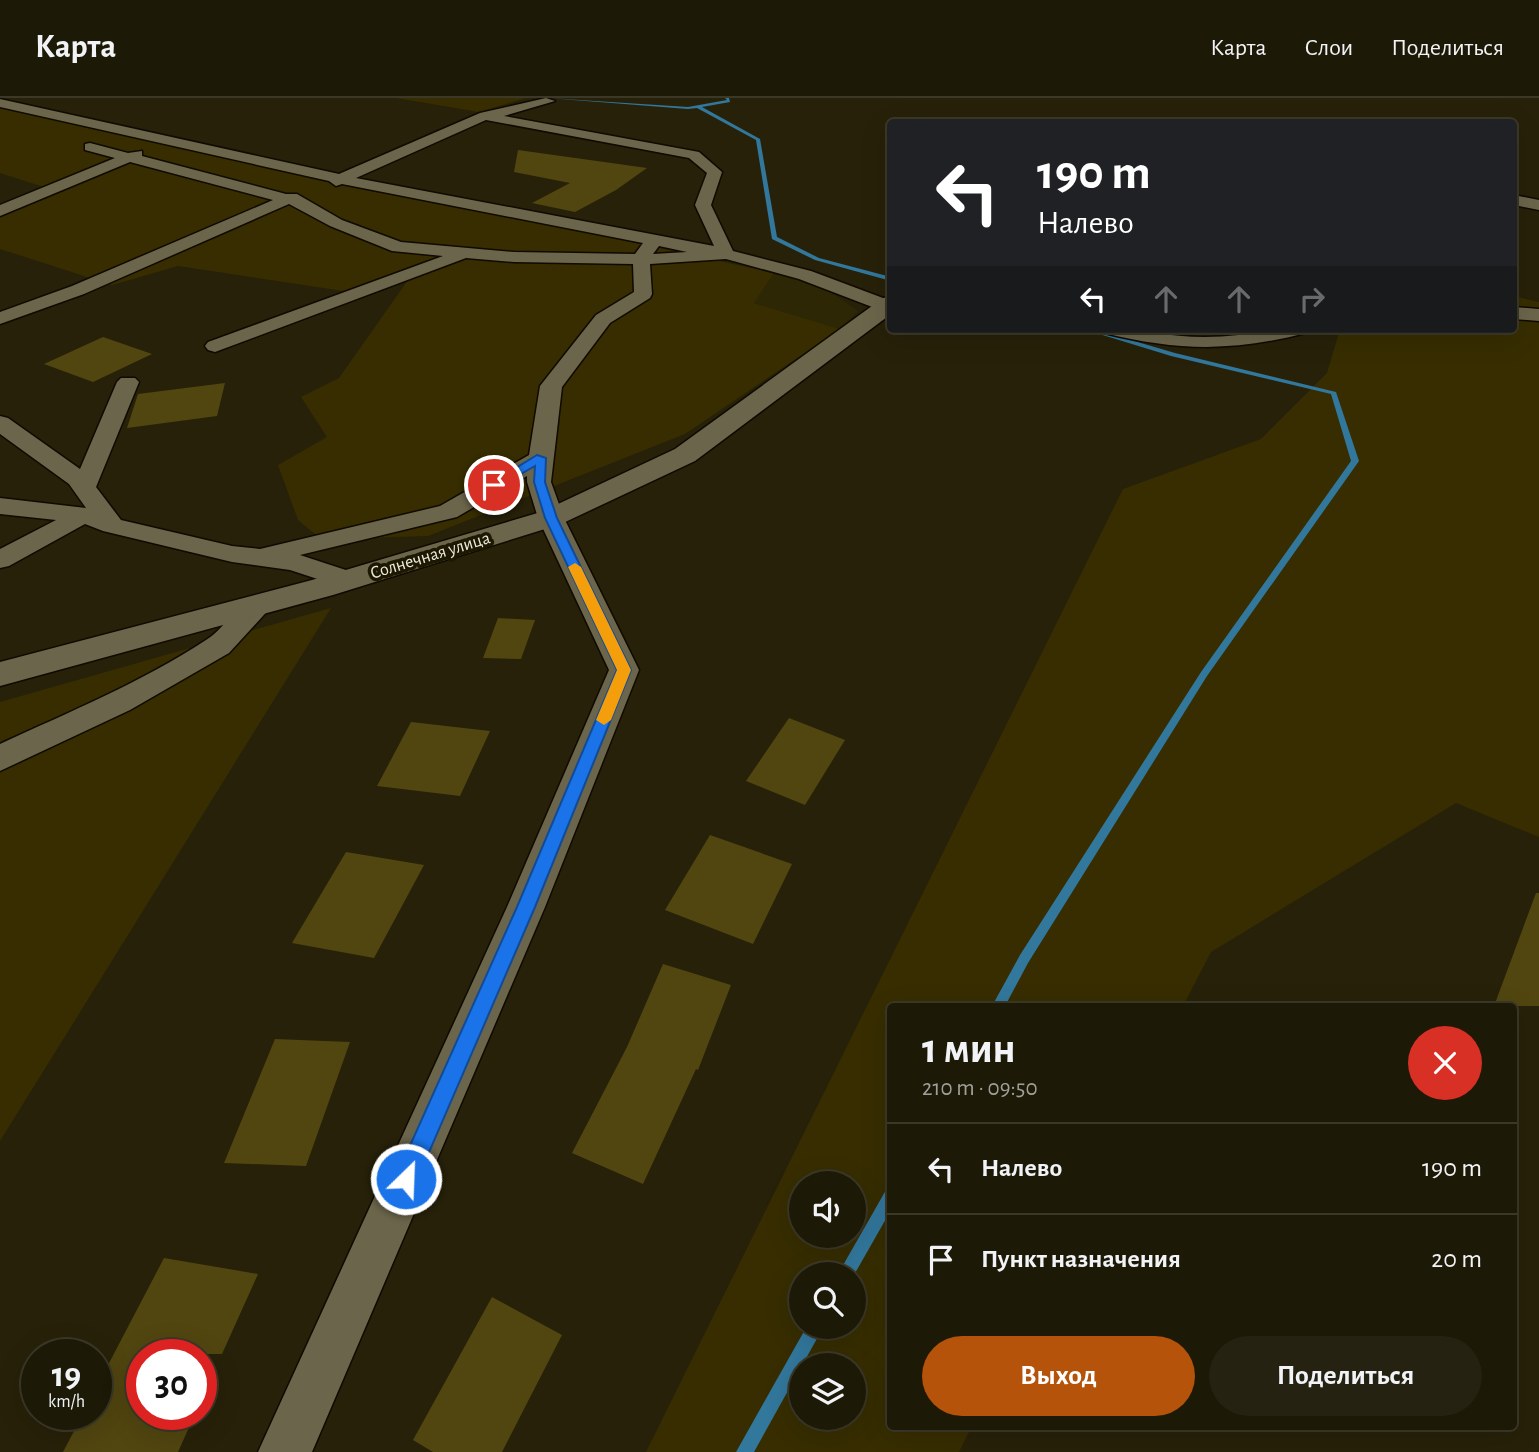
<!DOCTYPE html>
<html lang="ru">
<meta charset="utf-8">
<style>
:root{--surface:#1d1907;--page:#252211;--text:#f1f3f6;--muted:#a0a09b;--line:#3b3828;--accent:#b45309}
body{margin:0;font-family:"Alegreya Sans",sans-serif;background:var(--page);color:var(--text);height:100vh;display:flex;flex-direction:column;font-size:26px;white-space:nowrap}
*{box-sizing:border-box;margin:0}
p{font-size:23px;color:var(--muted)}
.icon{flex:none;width:38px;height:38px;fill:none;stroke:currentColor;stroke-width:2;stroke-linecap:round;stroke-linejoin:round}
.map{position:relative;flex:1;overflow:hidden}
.sheet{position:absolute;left:887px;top:905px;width:630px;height:427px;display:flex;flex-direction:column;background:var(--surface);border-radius:7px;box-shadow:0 7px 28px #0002,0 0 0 2px var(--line)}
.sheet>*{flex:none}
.hud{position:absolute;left:887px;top:21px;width:630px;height:214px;border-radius:7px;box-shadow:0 7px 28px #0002,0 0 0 2px var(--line);background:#202124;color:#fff;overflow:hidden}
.fabs{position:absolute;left:789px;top:1073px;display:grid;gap:14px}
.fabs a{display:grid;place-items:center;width:77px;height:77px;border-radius:50%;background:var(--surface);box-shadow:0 7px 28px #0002,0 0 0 2px var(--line);font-size:35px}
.speed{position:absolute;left:21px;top:1241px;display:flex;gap:14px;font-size:35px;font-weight:700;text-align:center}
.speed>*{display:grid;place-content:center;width:91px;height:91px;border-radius:50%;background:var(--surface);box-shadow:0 7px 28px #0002,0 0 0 2px var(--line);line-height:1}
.speed small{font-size:18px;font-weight:400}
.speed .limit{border:10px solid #d22;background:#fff;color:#111}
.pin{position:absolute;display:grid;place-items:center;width:60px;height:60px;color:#fff;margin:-30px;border:4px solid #fff;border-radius:50%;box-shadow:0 2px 7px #0007}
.me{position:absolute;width:77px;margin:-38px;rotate:24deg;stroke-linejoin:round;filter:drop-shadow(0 0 5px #0008)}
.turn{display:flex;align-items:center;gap:24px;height:147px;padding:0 35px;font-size:32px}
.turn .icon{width:91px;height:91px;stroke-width:2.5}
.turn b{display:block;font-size:49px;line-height:60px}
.lanes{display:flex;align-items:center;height:66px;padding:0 35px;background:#0003;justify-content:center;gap:35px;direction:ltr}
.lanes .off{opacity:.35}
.round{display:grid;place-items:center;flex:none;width:74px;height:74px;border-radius:37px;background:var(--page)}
.headline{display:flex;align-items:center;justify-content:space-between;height:119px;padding:0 35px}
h1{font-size:42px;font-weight:700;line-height:52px}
.primary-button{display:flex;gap:14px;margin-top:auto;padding:14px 35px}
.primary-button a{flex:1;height:80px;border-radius:42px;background:var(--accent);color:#fff;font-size:28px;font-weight:700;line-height:80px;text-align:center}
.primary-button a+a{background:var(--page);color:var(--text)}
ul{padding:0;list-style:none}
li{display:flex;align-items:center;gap:21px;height:91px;padding:0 35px;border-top:2px solid var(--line)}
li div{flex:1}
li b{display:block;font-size:26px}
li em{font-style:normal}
header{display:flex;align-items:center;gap:42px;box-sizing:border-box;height:98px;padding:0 35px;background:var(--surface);border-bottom:2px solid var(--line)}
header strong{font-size:33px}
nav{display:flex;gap:38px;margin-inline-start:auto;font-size:24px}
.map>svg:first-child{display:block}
.built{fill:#2e2705}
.green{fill:#372d01;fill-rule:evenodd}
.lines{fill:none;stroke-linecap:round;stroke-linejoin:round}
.stream{fill:#32779c;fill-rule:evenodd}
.building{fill:#514610}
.minor-casing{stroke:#100a00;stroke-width:3}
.tertiary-casing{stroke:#100a00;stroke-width:3}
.minor{fill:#6b654b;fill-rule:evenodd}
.tertiary{fill:#6b654b;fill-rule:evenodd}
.route{fill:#1a73e8;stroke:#114b97;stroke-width:2}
.slow{fill:#f59e0b}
.labels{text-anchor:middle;stroke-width:7;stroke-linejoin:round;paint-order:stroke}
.far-street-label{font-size:18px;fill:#edeadb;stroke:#1d1801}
</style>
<header>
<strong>Карта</strong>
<nav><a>Карта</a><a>Слои</a><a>Поделиться</a></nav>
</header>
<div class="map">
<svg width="1539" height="1354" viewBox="0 0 1539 1354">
<rect width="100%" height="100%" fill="#272109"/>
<polygon class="built" points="774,175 809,179 858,213 840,231 754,205"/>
<g class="green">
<polygon points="396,0 526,0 479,14"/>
<polygon points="0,6 774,175 754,205 840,231 685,336 428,438 321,441 298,422 278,367 327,339 301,299 339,280 408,182 343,193 178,168 112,187 0,151 0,112 50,91 0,75"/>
<path d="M1514,198L1539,204V739L1456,705L1211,854L1183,908H891V1328H972L959,1354H646L1123,391L1261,341L1327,275L1340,231H1514ZM802,1085H854V1138H802ZM802,1176H854V1228H802ZM802,1267H854V1320H802Z"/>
<polygon points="331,510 0,1043 0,604"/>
</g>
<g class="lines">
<g class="stream">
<polygon points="548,0 688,9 727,2 725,0 729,0 730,4 702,9 760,41 777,139 819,160 891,179 891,183 815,162 772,141 756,42 697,10 688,11"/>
<polygon points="1083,231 1093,231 1175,255 1336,294 1359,363 1207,578 1028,865 1005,908 992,908 1020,857 1201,574 1351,363 1331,296 1171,258"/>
<polygon points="891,1090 891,1112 854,1177 838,1176 886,1092"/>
<polygon points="807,1228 824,1228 754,1354 736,1354"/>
</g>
</g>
<g class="building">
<polygon points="518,52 647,70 616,92 575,114 532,105 570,85 514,74"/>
<polygon points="103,239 152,256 93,284 44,266"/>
<polygon points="225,285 217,318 127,330 138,296"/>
<polygon points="498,520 535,522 521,561 483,560"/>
<polygon points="789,620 845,642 805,707 746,683"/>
<polygon points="411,624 490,633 460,698 377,688"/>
<polygon points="710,737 792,766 753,846 665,812"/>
<polygon points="346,754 424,767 374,860 292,845"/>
<polygon points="1536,795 1539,795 1539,908 1494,908"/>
<polygon points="663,866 731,887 698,972 696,971 643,1086 572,1055 627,949"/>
<polygon points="275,941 350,944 306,1068 224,1065"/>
<polygon points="164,1160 258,1176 222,1256 142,1256 142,1316 195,1316 178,1354 63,1354 83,1316 96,1316 96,1290"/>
<polygon points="492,1199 562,1237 502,1354 433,1354 413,1342"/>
</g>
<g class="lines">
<defs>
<g id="minor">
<path d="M546,0L555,3L504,18L699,54L722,74L711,107L733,153L811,173L891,203V213L880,212L799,181L726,161L650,166L652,196L650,200L610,225L562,289L551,384L564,420L639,572L545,809L312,1354H258L507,809L609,572L538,420L527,384V378L457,419L300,457L358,476L362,482L358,488L348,491L290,472L232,464L103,433L85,426L9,468L0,470V451L56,422L0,416V400L86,410L69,386L0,336V318L8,320L80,371L117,284L121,280H135L139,284L96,389L121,422L232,448L260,451L440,408L529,357L540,288L596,217L634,194L633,166L514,164L466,160L215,254L208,252L205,248L208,244L443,158L392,153L330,128L289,106L84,196L0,226V214L72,188L273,102L130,64L0,118V107L115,60L85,52V46L90,45L128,55L142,53V58L286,96H297L342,122L401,144L514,154L635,156L643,145L342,86L336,88L329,83L0,9V1L339,76L480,15ZM486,22L689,60L707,75L695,107L714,148L356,80ZM659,148L687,154L653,156Z"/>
<polygon points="1514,209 1539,211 1539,223 1514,221"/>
<path d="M1101,231C1136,231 1170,239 1205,239C1240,239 1274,231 1309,231L1306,235C1233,254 1177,253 1104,235Z"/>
<path d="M259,498L269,501L273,507L229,555L130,612L0,673V646C69,614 142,584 206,542C226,530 236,504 259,498Z"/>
</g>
<g id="tertiary">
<polygon points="1514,97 1539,102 1539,112 1514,107"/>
<polygon points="891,199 891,216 695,363 561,426 333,497 0,588 0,564 312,482 541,414 675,351 883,200"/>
</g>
</defs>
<use href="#minor" class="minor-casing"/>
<use href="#tertiary" class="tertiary-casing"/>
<use href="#minor" class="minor"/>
<use href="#tertiary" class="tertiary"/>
</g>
<polygon class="route" points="537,357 546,360 545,384 557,420 631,572 535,809 414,1089 406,1092 398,1089 395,1081 517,809 617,572 545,420 534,384 535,368 498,389 488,387"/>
<polygon class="slow" points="575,465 581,469 631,572 611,622 604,627 596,622 617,572 568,469"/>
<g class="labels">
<g class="far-street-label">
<text transform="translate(430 457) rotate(-17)" y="6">Солнечная улица</text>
</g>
</g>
</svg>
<div class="fabs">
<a><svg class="icon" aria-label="sound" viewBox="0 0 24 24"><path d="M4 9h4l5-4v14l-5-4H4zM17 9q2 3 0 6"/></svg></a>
<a><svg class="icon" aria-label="search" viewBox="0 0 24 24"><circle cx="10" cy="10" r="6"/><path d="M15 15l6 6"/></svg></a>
<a><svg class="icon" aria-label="layers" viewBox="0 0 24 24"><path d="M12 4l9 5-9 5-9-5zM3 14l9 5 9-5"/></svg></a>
</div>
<div class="speed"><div>19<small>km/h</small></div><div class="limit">30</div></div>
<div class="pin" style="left:494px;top:387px;background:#d93025"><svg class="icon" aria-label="arrive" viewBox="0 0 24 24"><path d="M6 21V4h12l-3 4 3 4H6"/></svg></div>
<svg class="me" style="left:406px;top:1081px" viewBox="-20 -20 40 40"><circle r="17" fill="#1a73e8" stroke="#fff" stroke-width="3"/><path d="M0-11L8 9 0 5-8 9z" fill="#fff"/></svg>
<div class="hud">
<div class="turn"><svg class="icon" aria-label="left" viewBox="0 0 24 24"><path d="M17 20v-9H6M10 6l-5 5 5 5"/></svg><div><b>190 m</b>Налево</div></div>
<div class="lanes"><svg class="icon" aria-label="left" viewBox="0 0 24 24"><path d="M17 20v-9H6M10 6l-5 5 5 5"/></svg><svg class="icon off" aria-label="ahead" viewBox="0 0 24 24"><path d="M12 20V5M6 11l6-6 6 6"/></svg><svg class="icon off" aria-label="ahead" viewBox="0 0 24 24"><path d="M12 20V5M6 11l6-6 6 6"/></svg><svg class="icon off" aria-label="right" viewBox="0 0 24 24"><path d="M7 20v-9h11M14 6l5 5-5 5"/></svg></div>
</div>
<section class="sheet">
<div class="headline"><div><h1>1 мин</h1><p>210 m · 09:50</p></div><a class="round" style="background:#d93025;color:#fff"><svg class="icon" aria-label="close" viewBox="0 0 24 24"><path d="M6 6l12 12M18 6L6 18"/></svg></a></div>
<ul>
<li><svg class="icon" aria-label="left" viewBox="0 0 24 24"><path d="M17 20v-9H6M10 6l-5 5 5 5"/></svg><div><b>Налево</b></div><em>190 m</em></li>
<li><svg class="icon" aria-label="arrive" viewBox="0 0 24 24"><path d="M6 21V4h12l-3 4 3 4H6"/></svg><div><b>Пункт назначения</b></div><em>20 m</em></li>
</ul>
<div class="primary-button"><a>Выход</a><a>Поделиться</a></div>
</section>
</div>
